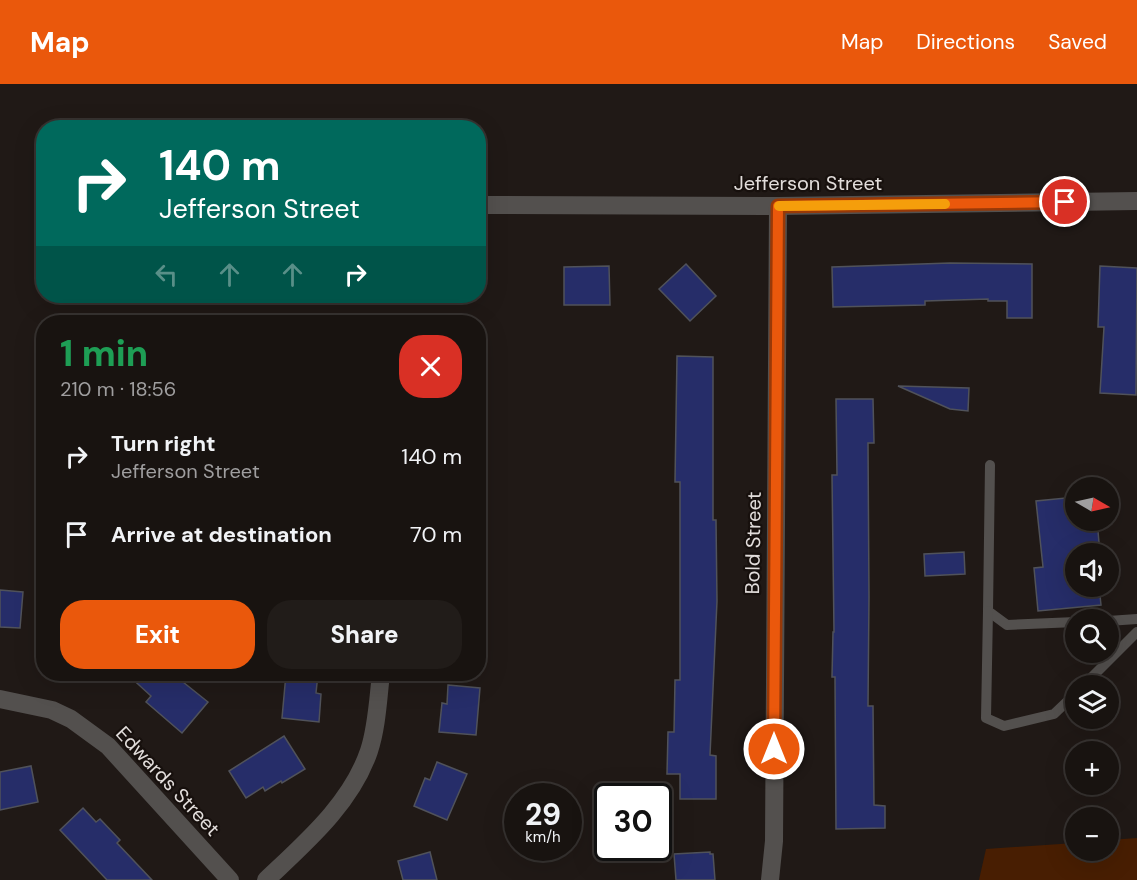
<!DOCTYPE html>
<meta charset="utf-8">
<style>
:root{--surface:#181310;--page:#211c19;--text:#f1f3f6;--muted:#9f9e9f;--line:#363230;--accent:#ea580c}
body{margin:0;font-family:"DM Sans",sans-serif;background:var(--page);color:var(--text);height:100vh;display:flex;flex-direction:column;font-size:22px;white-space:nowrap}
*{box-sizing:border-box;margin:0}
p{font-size:20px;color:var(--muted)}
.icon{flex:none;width:33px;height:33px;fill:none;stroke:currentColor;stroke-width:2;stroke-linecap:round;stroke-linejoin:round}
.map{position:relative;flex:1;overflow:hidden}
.panel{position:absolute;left:36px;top:231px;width:450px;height:366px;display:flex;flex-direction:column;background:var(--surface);border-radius:24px;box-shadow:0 6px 24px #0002,0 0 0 2px var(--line)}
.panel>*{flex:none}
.banner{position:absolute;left:36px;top:36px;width:450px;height:183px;border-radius:24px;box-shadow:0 6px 24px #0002,0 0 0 2px var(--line);background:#00695c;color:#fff;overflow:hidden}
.needle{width:39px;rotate:99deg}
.buttons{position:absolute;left:1065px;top:393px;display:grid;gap:12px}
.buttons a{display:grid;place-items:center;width:54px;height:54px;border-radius:50%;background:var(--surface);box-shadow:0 6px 24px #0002,0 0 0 2px var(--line);font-size:30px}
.speed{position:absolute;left:504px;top:699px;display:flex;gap:12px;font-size:30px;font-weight:700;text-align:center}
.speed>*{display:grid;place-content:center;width:78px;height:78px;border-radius:50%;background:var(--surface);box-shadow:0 6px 24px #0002,0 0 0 2px var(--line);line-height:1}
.speed small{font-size:15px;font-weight:400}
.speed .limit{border:3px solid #111;border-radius:9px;background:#fff;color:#111}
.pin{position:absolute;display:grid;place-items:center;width:51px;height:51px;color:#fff;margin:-26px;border:3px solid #fff;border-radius:50%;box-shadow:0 2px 6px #0007}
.me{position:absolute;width:66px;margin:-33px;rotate:0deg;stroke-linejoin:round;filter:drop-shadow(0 0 4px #0008)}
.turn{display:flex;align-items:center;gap:21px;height:126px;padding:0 24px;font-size:27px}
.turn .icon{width:78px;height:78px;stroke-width:2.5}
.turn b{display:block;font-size:42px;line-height:51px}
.lanes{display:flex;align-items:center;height:57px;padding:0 24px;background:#0003;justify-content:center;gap:30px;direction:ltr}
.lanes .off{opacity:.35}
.round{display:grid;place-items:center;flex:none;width:63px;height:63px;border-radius:24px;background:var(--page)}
.summary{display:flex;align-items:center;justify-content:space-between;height:102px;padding:0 24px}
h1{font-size:36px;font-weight:800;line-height:45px;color:#1e9e55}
.button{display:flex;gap:12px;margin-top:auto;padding:12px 24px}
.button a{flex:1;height:69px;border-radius:24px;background:var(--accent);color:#fff;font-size:24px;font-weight:800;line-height:69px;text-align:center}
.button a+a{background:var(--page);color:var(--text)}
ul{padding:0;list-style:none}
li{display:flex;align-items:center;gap:18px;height:78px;padding:0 24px}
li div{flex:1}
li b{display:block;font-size:22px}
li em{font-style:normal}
header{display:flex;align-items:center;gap:36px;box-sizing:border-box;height:84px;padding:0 30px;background:var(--accent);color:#fff}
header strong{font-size:28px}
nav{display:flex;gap:33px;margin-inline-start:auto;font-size:21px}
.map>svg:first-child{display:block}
.green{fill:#481e02}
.building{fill:#262d69;stroke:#50525a;stroke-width:1.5}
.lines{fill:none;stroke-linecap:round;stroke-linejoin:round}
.lane{stroke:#53504e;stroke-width:10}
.street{stroke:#53504e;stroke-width:18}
.route-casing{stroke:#983908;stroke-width:15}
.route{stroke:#ea580c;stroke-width:10}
.slow{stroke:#f59e0b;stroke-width:10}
.labels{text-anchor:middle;stroke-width:4.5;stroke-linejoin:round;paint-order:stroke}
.street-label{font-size:20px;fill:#e2dddb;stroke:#17100d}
</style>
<header>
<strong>Map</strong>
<nav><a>Map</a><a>Directions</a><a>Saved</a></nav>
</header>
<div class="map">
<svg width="1137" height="796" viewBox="0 0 1137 796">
<rect width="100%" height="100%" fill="#201916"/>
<polygon class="green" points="1137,754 1137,796 979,796 986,765 1075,759 1076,766 1108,766 1109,756"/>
<g class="building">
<polygon points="950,179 1032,180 1032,234 1007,234 1007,217 988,217 988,215 925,217 925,221 833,223 832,183"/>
<polygon points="686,180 716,212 690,237 659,205"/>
<polygon points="609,182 610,221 564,221 564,183"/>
<polygon points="1100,182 1137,184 1136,311 1100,309 1104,243 1098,243"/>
<polygon points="677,272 713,273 713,436 716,436 717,517 710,671 716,672 716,715 680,715 680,690 667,690 668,648 674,648 675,596 680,596 680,398 675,398"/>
<polygon points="898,302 969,304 968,327 950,325"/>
<polygon points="836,315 873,315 874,359 868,359 869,513 868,622 873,622 874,721 885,722 885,744 836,745 835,593 832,593 833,548 834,548 832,391 837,391"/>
<polygon points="1076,413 1076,436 1097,436 1100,470 1076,470 1076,502 1099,502 1101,521 1038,527 1034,484 1043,483 1036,417"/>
<polygon points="964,468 965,490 925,492 924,470"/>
<polygon points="0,506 23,508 20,544 0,543"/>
<polygon points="127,590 182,590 178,594 208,618 182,649 146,618 151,612"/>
<polygon points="286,590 318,590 316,609 321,610 319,638 282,634"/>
<polygon points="448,601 480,604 476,651 439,648 442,619 447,620"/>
<polygon points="284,652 305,685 282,699 281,697 265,707 263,703 246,714 229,687"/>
<polygon points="437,678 467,690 447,736 414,722 425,694 430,696"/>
<polygon points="31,682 38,718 0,726 0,688"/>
<polygon points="83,724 96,738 100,735 120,756 117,759 152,796 107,796 60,746"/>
<polygon points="430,768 437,796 403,796 398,777"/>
<polygon points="710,768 710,770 713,770 715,796 676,796 674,770"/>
</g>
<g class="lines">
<g class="lane">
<polyline points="990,381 988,527 1007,541 1076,538"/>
<polyline points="988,527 986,634 1004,642 1054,630 1076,609"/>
<polyline points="1108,537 1137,535"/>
<polyline points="1083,602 1137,548"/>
</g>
<g class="street">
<polyline points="478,121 778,122 1137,117"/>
<polyline points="0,615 52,626 71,635 108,662 230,796"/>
<path d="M266,796C305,759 351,720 369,667C377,643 378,615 381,590"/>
<polyline points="770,796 774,757 778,122"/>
</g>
</g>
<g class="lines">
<defs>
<polyline id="route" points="774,665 778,122 1065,118"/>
</defs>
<use href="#route" class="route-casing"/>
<use href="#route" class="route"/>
<polyline class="slow" points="779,122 945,120"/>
</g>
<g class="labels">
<g class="street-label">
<text x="808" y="106">Jefferson Street</text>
<text transform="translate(753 459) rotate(-89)" y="7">Bold Street</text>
<text transform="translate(168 697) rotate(47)" y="7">Edwards Street</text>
</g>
</g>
</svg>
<div class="buttons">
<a><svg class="needle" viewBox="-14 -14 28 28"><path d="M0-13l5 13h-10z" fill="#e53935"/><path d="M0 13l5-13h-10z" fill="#9f9e9f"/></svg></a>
<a><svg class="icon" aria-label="sound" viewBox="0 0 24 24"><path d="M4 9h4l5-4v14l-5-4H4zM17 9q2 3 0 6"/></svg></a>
<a><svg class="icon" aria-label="search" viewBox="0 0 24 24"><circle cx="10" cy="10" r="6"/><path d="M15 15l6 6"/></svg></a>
<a><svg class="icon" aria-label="layers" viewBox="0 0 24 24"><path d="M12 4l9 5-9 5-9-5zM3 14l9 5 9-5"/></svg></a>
<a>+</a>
<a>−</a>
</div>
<div class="speed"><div>29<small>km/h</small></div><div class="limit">30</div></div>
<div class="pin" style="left:1065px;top:118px;background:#d93025"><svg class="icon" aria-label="arrive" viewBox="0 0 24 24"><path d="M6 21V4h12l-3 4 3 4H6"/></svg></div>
<svg class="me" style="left:774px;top:665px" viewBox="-20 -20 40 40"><circle r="17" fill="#ea580c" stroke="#fff" stroke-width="3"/><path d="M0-11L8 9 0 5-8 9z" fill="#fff"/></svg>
<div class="banner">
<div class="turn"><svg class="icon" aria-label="right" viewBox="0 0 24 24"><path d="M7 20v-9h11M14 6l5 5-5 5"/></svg><div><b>140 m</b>Jefferson Street</div></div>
<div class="lanes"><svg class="icon off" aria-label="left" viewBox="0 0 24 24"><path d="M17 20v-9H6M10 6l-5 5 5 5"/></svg><svg class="icon off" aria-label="ahead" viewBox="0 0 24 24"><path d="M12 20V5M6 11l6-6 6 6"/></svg><svg class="icon off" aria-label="ahead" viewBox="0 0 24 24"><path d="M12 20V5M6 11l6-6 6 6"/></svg><svg class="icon" aria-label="right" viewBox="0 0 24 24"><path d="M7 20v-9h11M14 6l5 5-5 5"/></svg></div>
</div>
<section class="panel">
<div class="summary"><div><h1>1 min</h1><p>210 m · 18:56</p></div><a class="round" style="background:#d93025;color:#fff"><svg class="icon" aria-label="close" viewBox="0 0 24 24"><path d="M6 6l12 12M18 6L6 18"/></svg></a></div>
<ul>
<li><svg class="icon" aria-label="right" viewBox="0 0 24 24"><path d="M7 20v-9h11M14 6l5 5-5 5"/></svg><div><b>Turn right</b><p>Jefferson Street</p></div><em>140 m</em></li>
<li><svg class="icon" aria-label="arrive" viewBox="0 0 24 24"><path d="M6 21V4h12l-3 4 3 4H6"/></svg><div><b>Arrive at destination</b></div><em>70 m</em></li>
</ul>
<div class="button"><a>Exit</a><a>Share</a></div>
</section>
</div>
